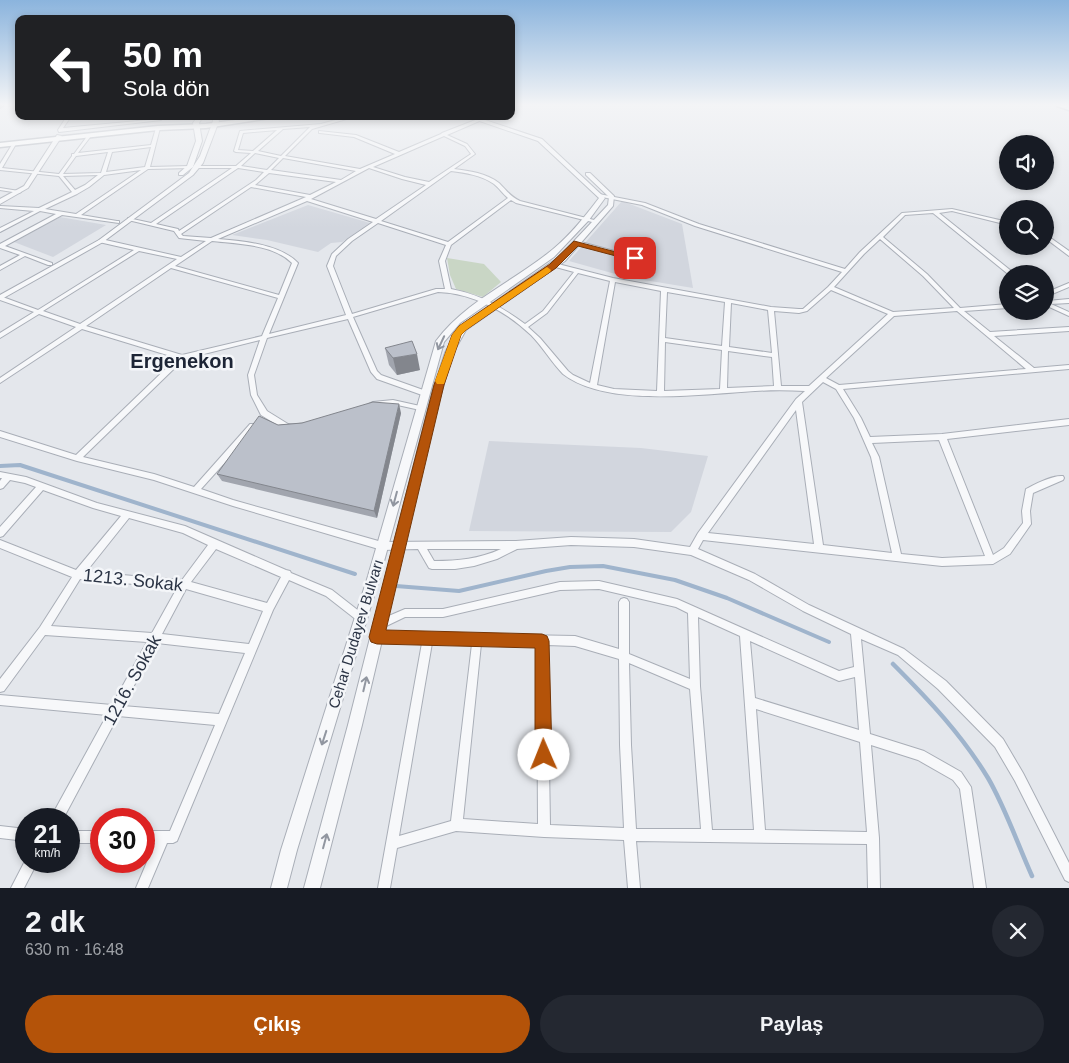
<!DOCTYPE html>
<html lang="tr">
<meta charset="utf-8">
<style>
:root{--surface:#171b24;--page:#242831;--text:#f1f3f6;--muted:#9ea1a6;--accent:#b45309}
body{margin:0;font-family:Helvetica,sans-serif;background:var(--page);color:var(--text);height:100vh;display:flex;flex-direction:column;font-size:19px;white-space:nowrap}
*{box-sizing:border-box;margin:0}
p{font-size:16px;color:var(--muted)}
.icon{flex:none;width:28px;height:28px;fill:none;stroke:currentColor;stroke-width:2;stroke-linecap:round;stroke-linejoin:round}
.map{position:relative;height:888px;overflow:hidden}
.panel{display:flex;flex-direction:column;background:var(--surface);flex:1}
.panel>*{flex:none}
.top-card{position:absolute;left:15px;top:15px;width:500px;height:105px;border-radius:10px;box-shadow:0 2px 8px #0003;background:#202124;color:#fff;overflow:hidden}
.tools{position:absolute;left:999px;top:135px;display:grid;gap:10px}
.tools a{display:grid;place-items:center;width:55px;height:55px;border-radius:50%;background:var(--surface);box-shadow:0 2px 8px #0003;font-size:25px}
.speed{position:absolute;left:15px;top:808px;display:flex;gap:10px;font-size:25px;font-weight:700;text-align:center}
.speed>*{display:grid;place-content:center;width:65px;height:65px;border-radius:50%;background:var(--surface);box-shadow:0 2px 8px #0003;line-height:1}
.speed small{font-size:12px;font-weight:400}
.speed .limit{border:8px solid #d22;background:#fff;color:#111}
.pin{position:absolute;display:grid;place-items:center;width:42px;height:42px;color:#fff;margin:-21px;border-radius:10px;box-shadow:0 2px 8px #0006}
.me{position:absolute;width:55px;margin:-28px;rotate:359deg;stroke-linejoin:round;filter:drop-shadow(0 0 4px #0008)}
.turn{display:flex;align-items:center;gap:18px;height:105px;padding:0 25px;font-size:22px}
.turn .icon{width:65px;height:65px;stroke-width:2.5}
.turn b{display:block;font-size:35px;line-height:42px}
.round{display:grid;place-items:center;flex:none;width:52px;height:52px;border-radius:26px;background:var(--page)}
.overview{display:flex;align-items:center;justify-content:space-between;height:85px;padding:0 25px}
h1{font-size:30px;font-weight:800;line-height:38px}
.action{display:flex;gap:10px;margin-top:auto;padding:10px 25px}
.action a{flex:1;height:58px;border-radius:30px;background:var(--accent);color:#fff;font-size:20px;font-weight:800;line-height:58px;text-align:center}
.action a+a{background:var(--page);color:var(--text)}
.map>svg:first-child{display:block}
.built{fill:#d2d6de}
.green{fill:#c9d6c5}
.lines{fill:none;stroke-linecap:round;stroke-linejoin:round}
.stream-far1{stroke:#9fb4cc;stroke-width:4}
.stream{stroke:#9fb4cc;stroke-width:4.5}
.minor-casing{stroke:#a9aeb7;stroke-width:2}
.tertiary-casing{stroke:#a9aeb7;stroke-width:2}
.secondary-casing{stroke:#a9aeb7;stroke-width:3}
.motorway-casing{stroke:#8b94a3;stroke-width:3}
.minor{fill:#f7f8fa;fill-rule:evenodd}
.tertiary{fill:#f7f8fa;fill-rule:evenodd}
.secondary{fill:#fff;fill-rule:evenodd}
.motorway{fill:#fff;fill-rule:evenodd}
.wall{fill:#a1a5ae}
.shaded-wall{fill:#83868d}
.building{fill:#bbc0ca;stroke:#83868d}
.oneway{stroke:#9196a0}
.route{fill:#b45309;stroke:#753606}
.slow{fill:#f59e0b}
.labels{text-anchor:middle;stroke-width:5;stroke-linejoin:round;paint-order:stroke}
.street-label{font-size:15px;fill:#2b3445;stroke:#f4f6f9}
.near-street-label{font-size:18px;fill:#2b3445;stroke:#f4f6f9}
.district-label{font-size:20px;font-weight:bold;fill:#1d2536;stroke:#f4f6f9}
</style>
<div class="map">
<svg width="1069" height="888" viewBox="0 0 1069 888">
<rect width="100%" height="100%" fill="#e4e7ec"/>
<g class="built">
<polygon points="622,201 682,224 693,288 626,277 569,261"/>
<polygon points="308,205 370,223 342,242 331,243 318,252 267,240 232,235"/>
<polygon points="60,217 106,225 53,257 14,242"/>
<polygon points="489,441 641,448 708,456 691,512 671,532 469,531"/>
</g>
<polygon class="green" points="447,258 484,264 501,282 483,297 456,289 450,275"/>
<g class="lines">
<g class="stream-far1">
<polyline points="0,466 20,465 355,574"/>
<polyline points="396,586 459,591 546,571 570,567 603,566 675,580 727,598 829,642"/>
</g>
<path class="stream" d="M893,664C929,700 962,735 988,778C1005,807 1018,845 1032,876"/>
<defs>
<g id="minor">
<polygon points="67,116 83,116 70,118 63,128 159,119 161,120 59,132 58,130"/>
<path d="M350,116H357L312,129L285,156L360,169L395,154L354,137L320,133H319V131L356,135L399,152L441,134L442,133L483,117L484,119L447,135L467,144L475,154L454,169C470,171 486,173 499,183C506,190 511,197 520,201L598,221V222L596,223L516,203L511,200L451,245L445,261L451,289C479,294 502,307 525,324L543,311L574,272L552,266L551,265L554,263L613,278L771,307L799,309H803L828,287L842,272L695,226L642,205L597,196V195L599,194L645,203L699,224L845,269L860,252L902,213L952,209L1008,222V225L952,211L939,213L1015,274H1008L933,213L905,215L883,237L927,274L960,308L1008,304V308L964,311L990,332L1069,327V331L994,336L1034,368L1069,365V369L843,389L861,418L870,437L942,434L1069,419V425L947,439L993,555L1004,548L1023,523L1022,511L1026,489C1035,484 1053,475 1063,476L1064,478L1063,480L1033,493L1030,511L1031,524L1010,554L993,564L942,566L703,540L698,549L755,574L809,605L904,649L946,681L1003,739L1023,773L1069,863V882L1065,880L1015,781L995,747L938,689L898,655L861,639L870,734L924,751L961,772L971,787L986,888H974L960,789L953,780L918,760L871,745L879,838L880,888H868L867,844L636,841L640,888H628L624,840L544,837L456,831L397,848L390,888H378L422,643L377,642L374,640L372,637L374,634L377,632L575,636L619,649V602L621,599L624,598L627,599L629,602V654L690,679L688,613L676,607L599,589L560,590L443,617H405L380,629L377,627L375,624L377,621L405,609H443L560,582L599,581L677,599L839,671L854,667L851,634L803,611L749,580L691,555L634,547L571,545L517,549L497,559L474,566L455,569H432L429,568L418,549L382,550L233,506L154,480L77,461L0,437V431L76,455L177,358L82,329L0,383V378L76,327L39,314L0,338V333L34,312L0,300V296L38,310L134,250L99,242L98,241L101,239L181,257L206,241L179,238L174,231L128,220V218L151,223L232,168H197V166H236L251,153L236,152L234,151L240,131L321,124ZM310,127L281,156L258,151L283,129ZM277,130L253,151L238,150L243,133ZM444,136L465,146L471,154L429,182L405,177L373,167ZM255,153L279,158L267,170L241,166ZM283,158L356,171L341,180L271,170ZM238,168L264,172L256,180L179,231L178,229L156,224ZM369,168L402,179L426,185L376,219L311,199ZM451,171C466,173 481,175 494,184C499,188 503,194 508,198L448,242L381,221ZM269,173L336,182L310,195L255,185ZM251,187L306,197L211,238L183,236L181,234ZM307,201L373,222L348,239L332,254L327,266L346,315L269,334L298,263C280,244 243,241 218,239ZM378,223L446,245L439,261L445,289H436L352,314L333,266L336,256L352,241ZM880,239L923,276L954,308L893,312L834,287L864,254ZM212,241C238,244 273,244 292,263L279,295L175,266ZM139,251L177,259L80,324L43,311ZM171,268L278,298L262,336L182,355L86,326ZM578,273L610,281L590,383L573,375L568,371L540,338L528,327L547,313ZM615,282L661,291L657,391L614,389L597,385ZM831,290L888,314L809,386H781L774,311L799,313L807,311ZM438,292C473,293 507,312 531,335C543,347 551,362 563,374C607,408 702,394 755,391C771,390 788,390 805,391L796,399L698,533L690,547L634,539L571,537L516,541L382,542L233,500L201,489L256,428L257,426L256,424H250L194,487L154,474L83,457L184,359L260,340L248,375L251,395L261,415L284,429H293L294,427L293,425L288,424L267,411L257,395L254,375L267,338L348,319L371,372L377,379L422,395H426L427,393L426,391L381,375L377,371L353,317ZM667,292L725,302L722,346L665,338ZM731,303L768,310L772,353L729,347ZM957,311L1026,369L839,385L826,378L894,316ZM665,342L722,350L720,389L664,391ZM728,351L772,357L774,386L727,388ZM823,382L836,389L854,418L871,457L892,553L823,545L802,402ZM796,410L814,544L708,533ZM939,440L985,556L942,558L901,554L879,457L872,443ZM427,549H501C479,559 458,561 434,561ZM698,617L740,636L754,830H712L700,686ZM750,641L839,681L855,677L859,730L755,698ZM432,643L472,644L451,821L399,836ZM481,644L537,645L538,824L463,819ZM547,645L575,646L619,659L620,745L624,828L550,825ZM629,663L690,689L701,829H636L631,745ZM756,709L860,742L867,832L765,830Z"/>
<path d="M158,127L160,128L150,167L190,166H192V168L148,169L81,215L117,221H119V223L62,215L5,246L52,263V265H48L25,256L0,270V266L20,255L0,248V244L56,214L40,211L0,232V228L34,211L0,208V206L39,208L72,192L59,176L0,170V164L13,143L16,144L2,168L59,174L72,156V154H74L88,135L91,136L78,153L151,145L156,128ZM151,147L145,167L106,172L112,152ZM108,152L101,173L63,174L76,156ZM141,170L76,214L45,209L77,194L89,187L104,175ZM98,175L85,185L75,190L63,176Z"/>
<polygon points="0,188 19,191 21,192 19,193 0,190"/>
<polygon points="1045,234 1069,251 1069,256 1045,238"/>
<polygon points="577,241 637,257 638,258 635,260 575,244 574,243"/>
<polygon points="1069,283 1069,287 1045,297 1045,293"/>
<polygon points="1069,299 1069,303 1051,304 1069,312 1069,316 1045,305 1045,301 1047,301"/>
<polygon points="393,400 420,406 424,408 420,410 393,404 373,406 369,404 373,402"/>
<path d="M0,472L26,477L97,503L185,526L286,570L290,571L291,573L332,590L364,615L366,618L364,621L361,622L358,621L326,596L289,580L273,610L177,841L173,843H167L148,888H136L155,843H144V831H170L215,725L118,716L63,819H50L107,715L0,705V695L112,705L147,642L45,635L4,691L0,692V679L40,627L72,577L0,548V540L76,570L121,516L93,508L43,490L3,536L0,537V527L36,487L25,483L10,480L3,488L0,489V481L2,478H0ZM129,518L183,533L208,545L182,580L86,572ZM216,549L281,577L267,603L191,582ZM80,579L177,588L152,633L51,626ZM186,589L263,611L249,644L162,634ZM157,643L245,653L219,714L123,706Z"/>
<polygon points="0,826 26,829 26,841 0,838"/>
<rect x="69" y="831" width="32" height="12"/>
<polygon points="26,859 26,861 38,861 24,888 11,888"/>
</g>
<g id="tertiary">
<polygon points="198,116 203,116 199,123 202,141 193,167 183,175 179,175 179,173 187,166 196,141 193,123"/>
<polygon points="212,116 217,116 219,121 203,163 193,175 103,242 0,300 0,295 99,240 189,173 200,156 213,121"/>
<path d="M465,116H473L542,139L605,198L589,220L554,257L460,323L444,342L380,576L297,850L287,888H271L281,850L368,576L436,341C464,303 510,283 547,254C567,239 584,218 599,198L538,141Z"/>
<polygon points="57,135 62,136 28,188 0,204 0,199 24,186"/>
<polygon points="586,173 590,173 614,196 613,206 565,261 466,330 453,353 437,408 362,725 320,888 304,888 348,725 433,389 445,353 452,339 460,326 559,257 608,205 609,197 586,175"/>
</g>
<polygon id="secondary" points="266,116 283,116 206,128 158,130 0,147 0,143 158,126 206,124"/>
<polygon id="motorway" points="1056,104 1069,105 1069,110 1057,106"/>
</defs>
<use href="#minor" class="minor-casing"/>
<use href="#tertiary" class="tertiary-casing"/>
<use href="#secondary" class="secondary-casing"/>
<use href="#motorway" class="motorway-casing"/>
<use href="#minor" class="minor"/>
<use href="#tertiary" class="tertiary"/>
<use href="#secondary" class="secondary"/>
<use href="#motorway" class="motorway"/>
</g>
<g class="wall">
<polygon points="385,348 420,370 397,375 389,365"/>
<polygon points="401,413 377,518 222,481 217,474 278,425"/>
</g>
<g class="shaded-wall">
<polygon points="0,104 3,104 5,106 0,109"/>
<polygon points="417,354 420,370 397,375 393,358"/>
<polygon points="399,404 401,413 377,518 374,511"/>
</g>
<g class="building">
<polygon points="412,341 417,354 393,358 385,348"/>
<polygon points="373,402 399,404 374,511 217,474 259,416 278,425 302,423"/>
</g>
<defs><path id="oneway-shaft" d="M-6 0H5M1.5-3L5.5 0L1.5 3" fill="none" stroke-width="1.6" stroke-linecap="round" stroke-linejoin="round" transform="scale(1.25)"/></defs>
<g class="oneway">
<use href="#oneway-shaft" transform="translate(441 343) rotate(115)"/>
<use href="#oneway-shaft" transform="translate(395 499) rotate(105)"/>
<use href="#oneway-shaft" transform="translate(365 684) rotate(-77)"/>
<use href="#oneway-shaft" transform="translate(324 738) rotate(108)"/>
<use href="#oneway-shaft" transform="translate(325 841) rotate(-75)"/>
</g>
<linearGradient id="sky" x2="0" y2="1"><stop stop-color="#8bb4dd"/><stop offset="0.46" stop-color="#f3f4f6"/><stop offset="1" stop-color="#f3f4f6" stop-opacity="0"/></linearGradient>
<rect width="1069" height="228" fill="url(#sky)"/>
<polygon class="route" points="574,241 639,258 635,261 578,246 556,268 466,330 461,335 444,385 386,630 542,634 547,636 549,641 552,755 549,761 544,763 538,761 535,755 535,648 377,644 371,642 369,637 434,385 452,335 459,326 550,264"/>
<polygon class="slow" points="547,267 551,270 550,272 466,330 461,335 445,381 444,384 437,384 435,381 452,335 459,326"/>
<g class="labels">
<g class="street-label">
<text transform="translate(356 634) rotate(-73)" y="5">Cehar Dudayev Bulvarı</text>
</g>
<g class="near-street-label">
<text transform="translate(133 580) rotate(6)" y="6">1213. Sokak</text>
<text transform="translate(132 680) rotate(-61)" y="6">1216. Sokak</text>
</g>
<g class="district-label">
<text x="182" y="368">Ergenekon</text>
</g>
</g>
</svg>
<div class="tools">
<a><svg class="icon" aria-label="sound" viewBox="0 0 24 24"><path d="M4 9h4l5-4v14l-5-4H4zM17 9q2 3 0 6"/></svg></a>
<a><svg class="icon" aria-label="search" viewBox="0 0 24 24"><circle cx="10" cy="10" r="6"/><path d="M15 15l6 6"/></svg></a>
<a><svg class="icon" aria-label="layers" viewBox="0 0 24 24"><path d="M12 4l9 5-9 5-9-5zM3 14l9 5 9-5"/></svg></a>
</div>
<div class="speed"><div>21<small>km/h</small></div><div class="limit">30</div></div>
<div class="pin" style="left:635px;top:258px;background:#d93025"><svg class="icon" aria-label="arrive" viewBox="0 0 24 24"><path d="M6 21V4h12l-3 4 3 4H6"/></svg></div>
<svg class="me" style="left:544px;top:755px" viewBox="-20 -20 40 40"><circle r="19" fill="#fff"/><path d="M0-13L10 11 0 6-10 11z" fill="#b45309"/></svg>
<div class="top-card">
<div class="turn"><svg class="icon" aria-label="left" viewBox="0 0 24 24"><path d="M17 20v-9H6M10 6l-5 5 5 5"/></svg><div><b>50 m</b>Sola dön</div></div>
</div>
</div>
<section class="panel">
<div class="overview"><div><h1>2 dk</h1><p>630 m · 16:48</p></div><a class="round"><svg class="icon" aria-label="close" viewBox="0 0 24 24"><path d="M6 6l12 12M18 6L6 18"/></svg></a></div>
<div class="action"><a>Çıkış</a><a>Paylaş</a></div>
</section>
